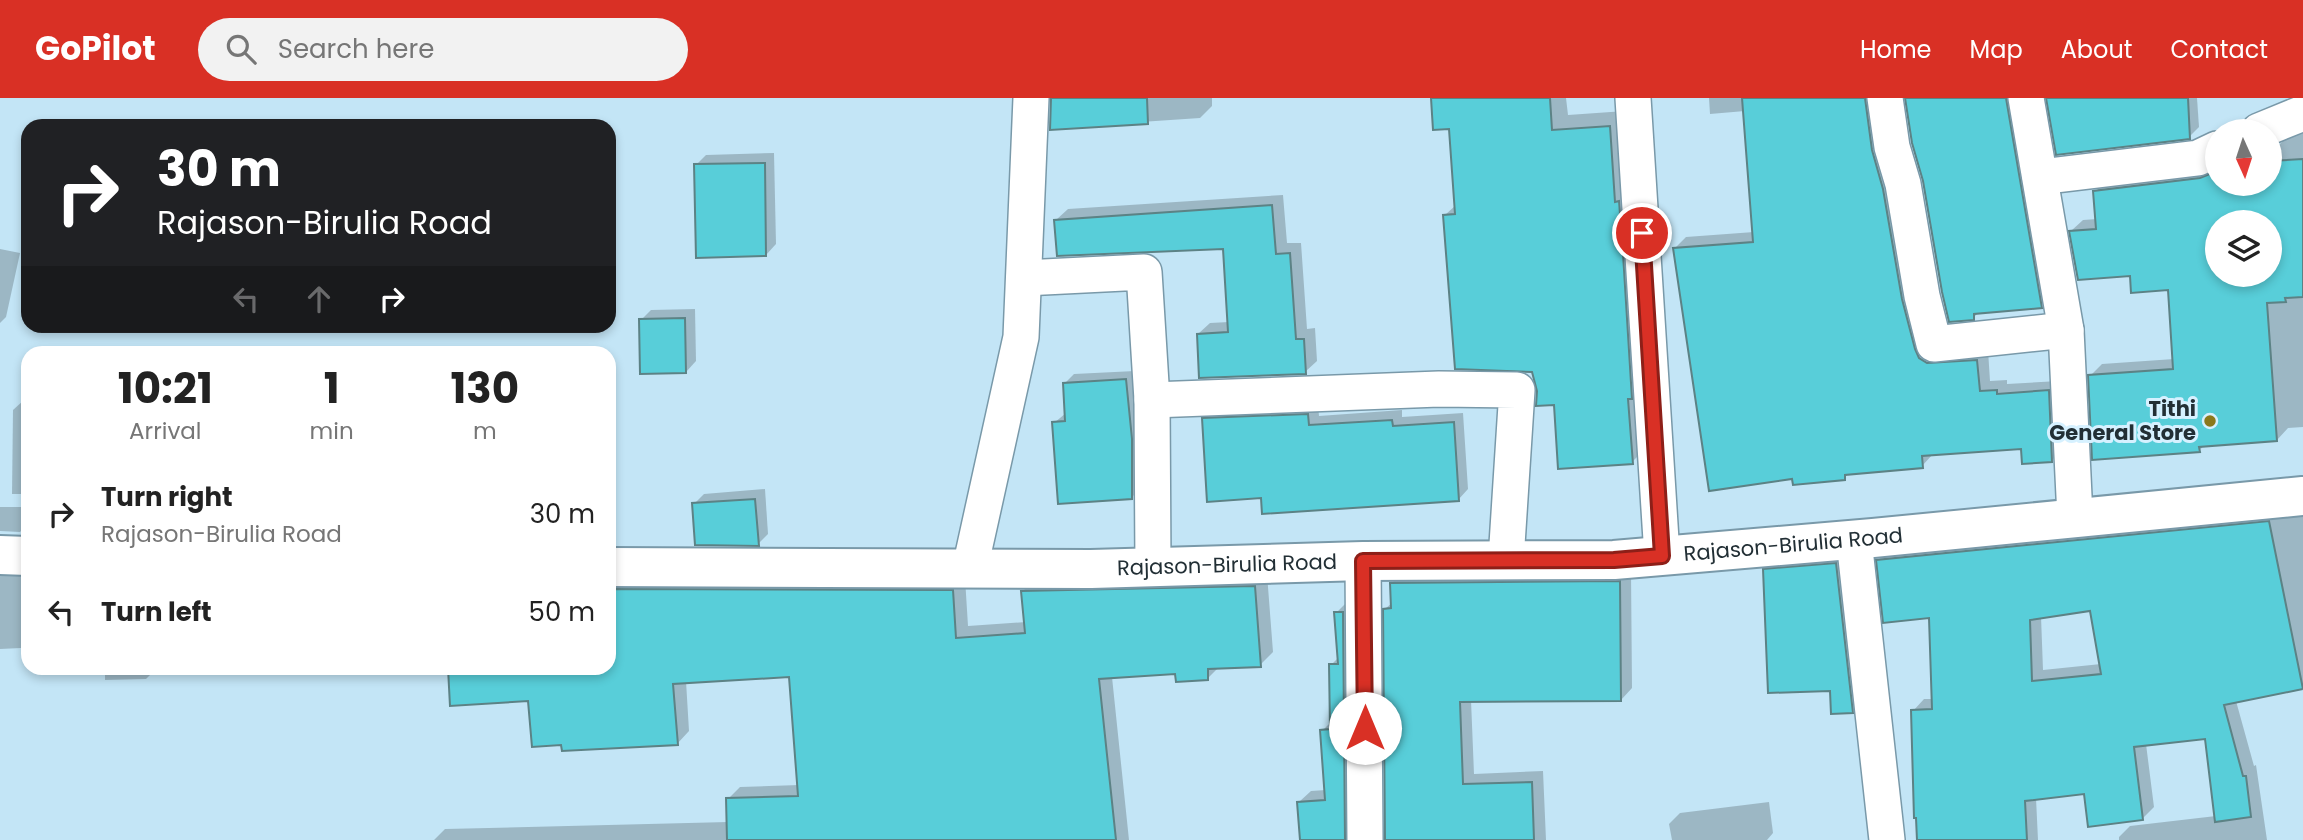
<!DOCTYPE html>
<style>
:root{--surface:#fff;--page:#f2f2f2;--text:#222;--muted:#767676;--accent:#d93025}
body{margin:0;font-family:Poppins,sans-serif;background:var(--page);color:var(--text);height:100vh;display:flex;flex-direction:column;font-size:26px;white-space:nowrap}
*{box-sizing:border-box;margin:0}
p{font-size:23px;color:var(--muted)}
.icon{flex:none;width:38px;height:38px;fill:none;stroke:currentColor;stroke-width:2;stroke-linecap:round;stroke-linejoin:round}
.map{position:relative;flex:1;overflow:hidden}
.panel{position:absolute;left:21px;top:248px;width:595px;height:329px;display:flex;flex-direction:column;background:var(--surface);border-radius:21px;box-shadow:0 4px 10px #0003}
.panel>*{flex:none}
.hud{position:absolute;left:21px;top:21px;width:595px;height:214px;border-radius:21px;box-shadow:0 4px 10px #0003;background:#202124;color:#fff;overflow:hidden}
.needle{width:46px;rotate:177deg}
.buttons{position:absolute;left:2205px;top:21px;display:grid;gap:14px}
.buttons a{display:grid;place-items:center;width:77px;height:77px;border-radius:50%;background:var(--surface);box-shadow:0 4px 10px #0003;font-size:35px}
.pin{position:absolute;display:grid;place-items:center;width:60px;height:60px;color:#fff;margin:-30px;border:4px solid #fff;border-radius:50%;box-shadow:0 2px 7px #0007}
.me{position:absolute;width:77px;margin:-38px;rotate:0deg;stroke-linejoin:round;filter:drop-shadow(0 0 5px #0008)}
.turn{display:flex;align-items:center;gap:24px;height:147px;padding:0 21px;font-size:32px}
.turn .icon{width:91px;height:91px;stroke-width:2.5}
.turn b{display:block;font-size:49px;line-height:60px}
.lanes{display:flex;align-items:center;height:66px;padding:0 21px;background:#0003;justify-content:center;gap:35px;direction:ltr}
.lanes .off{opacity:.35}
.eta{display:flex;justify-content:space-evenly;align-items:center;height:119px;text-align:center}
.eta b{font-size:42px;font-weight:700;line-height:49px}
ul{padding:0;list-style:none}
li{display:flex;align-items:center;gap:21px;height:98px;padding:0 21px}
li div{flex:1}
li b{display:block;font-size:26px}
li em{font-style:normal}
header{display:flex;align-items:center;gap:42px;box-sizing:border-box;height:98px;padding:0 35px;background:var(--accent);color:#fff}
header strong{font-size:33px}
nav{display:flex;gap:38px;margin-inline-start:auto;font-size:24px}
.search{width:490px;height:63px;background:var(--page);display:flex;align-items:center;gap:18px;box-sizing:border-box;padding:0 24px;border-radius:38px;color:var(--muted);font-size:26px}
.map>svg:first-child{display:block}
.shadow{fill:#0003;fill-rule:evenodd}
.building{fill:#58ced9;stroke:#5c8285;stroke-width:2;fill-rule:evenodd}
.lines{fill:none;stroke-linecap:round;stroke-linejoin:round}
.minor-casing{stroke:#7999a9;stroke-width:38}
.tertiary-casing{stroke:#7999a9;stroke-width:42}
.minor{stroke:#fff;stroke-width:35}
.tertiary{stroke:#fff;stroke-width:38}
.route-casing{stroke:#8d1f18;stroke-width:18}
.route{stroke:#d93025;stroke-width:12}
.poi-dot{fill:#8b781c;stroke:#d6f1ff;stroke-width:2.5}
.labels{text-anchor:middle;stroke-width:6;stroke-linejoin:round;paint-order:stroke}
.poi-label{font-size:21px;font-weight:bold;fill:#222f35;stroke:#d6f1ff;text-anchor:end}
.street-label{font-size:21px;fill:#222f35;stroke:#d6f1ff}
</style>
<header>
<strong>GoPilot</strong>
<div class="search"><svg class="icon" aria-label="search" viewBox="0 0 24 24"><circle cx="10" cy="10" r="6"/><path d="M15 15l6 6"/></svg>Search here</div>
<nav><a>Home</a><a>Map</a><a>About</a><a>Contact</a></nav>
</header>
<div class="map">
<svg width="2303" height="742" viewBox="0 0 2303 742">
<rect width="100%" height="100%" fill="#c3e5f6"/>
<g class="shadow">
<polygon points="1053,0 1212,0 1212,8 1200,20 1052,30"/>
<polygon points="1433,0 1566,0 1568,17 1625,13 1648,348 1632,364 1539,292 1533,272 1445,117 1456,107 1450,29"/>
<polygon points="1709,0 1876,0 1925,240 1988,252 1990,283 2007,282 2007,286 2059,283 2062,352 2051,363 2023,349 1933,356 1922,368 1849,375 1844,380 1675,150 1686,139 1754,134 1745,13 1710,16"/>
<polygon points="1907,0 2018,0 2052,198 2041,208 1979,214 1973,220 1925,82"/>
<polygon points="2048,0 2197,0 2199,29 2189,39"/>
<path d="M2303,31V329L2288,330L2277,342L2205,346L2199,353L2090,278L2102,266L2174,261L2170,190L2131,176L2071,133L2083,122L2097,121L2095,94L2107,82L2217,67V86H2270V53L2277,52V49L2289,37ZM2217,124H2270V177H2217Z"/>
<polygon points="774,55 776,146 766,157 696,67 706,57"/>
<polygon points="1283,97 1287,145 1301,145 1307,231 1315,230 1317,263 1305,274 1198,236 1210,225 1229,224 1225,150 1056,122 1068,111"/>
<polygon points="0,151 20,155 6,219 0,225"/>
<polygon points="695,211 696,263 686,274 641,222 651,212"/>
<polygon points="1135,273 1141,390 1132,399 1054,325 1066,315 1065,285 1074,276"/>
<polygon points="24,302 28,302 28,396 12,396 13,312"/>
<polygon points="1318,307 1319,318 1402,312 1402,319 1463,315 1468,391 1458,402 1262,398 1203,321 1214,311"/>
<polygon points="765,391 768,436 758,446 694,406 704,396"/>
<polygon points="0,409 24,409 25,429 20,434 0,433"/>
<path d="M2303,411V590L2236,603L2254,668L2256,667L2267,742H2119V739L2130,728L2216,718L2207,639L2146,646L2154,709L2142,721L2085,694L2036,700L2038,742H1918L1913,613L1924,601H1933L1930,518L1878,462L1890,451ZM2091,511L2101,566L2043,572L2041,518Z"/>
<polygon points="1845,457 1861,605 1852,614 1765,472 1774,463"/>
<polygon points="0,466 28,470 28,546 21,550 0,551"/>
<polygon points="1631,473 1632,590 1621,602 1471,602 1474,676 1543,673 1546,742 1387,742 1385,511 1393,504 1392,485 1404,474"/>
<polygon points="1267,476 1273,554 1260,567 1219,569 1208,580 1177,574 1112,579 1129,742 434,742 445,731 728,724 728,701 740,689 799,687 791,577 686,583 689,633 677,646 609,570 609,484 965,480 968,528 1026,524 1023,493 1035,481"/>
<polygon points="1348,503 1361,742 1302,742 1299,704 1311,693 1326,692 1322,633 1332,623 1331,567 1339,559 1336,515"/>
<polygon points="105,570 156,570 156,571 146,581 105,582"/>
<polygon points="1769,704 1773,735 1767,742 1672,742 1669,726 1680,715"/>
</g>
<g class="building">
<polygon points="1051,0 1147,0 1148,26 1050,32"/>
<polygon points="1431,0 1550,0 1552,32 1610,28 1615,104 1619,103 1623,156 1632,301 1628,301 1633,366 1558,371 1554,307 1536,308 1537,293 1532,274 1455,271 1443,117 1455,116 1449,31 1433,32"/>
<polygon points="1742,0 1865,0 1872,52 1883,91 1902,201 1915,251 1919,260 1927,265 1977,262 1980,293 1997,292 1997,296 2049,292 2052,364 2022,366 2021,351 1922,358 1923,370 1845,377 1845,382 1793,387 1792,381 1709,393 1673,150 1753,144"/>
<polygon points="1905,0 2006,0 2042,210 1974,216 1974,222 1949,224 1942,194 1923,83 1912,45"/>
<polygon points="2046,0 2188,0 2190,41 2056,57"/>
<path d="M2303,61V199L2285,200L2286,204L2267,205L2277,343L2199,349L2200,354L2092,362L2088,277L2173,271L2168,192L2131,195L2130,178L2078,182L2069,133L2096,131L2093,93L2200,80L2217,73V86H2270V63ZM2217,124H2270V177H2217Z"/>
<polygon points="765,65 766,158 696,160 694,66"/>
<polygon points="1272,107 1276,156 1290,155 1296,241 1304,241 1306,276 1199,280 1197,236 1228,234 1223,151 1057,158 1054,122"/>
<polygon points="685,220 686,275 640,276 639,221"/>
<polygon points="1126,281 1132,341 1132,401 1058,406 1052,324 1065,323 1063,285"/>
<polygon points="1308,316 1309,327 1392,322 1393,328 1454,324 1459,403 1262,416 1261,400 1207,404 1202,320"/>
<polygon points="755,401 759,448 695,447 692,405"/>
<path d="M2269,423L2303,591L2224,607L2243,678H2246L2251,719L2215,724L2205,641L2134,649L2143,722L2088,729L2084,696L2025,703L2027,742H1917L1916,720H1914L1911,612L1932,611L1929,520L1883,525L1876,462ZM2090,513L2101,576L2032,583L2030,522Z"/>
<polygon points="1836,465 1853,615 1831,616 1830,593 1768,595 1763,471"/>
<polygon points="1620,483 1621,603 1460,604 1463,686 1532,684 1534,742 1385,742 1383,511 1391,510 1390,485"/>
<polygon points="1255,488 1261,569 1208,571 1208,582 1176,584 1175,576 1099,581 1116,742 727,742 726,700 798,698 789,579 673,586 678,647 562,653 561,647 532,649 528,603 450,608 448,570 609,570 609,520 612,519 610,491 953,492 956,540 1025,535 1021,493"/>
<polygon points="1334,514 1343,514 1345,742 1300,742 1297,704 1325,702 1320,632 1330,631 1329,566 1338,566"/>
</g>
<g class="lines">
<defs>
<g id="minor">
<polyline points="1633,0 1662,458"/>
<polyline points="1885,0 1892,49 1903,86 1922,198 1934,246 2066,232"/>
<polyline points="2026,0 2066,232 2075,419"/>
<polyline points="2259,33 2303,15"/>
<polyline points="2040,79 2198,60 2217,51"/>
<polyline points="1024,180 1144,174 1152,302 1153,470"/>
<polyline points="1152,302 1439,291 1517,292 1506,462"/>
<polyline points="1854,442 1887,742"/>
<polyline points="1363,463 1365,742"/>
<polyline points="970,470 1021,239 1031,0"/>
</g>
<g id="tertiary">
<polyline points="0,457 28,458"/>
<path id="s1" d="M609,469L1091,471L1363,463L1614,462L1873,440L2303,398"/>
</g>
</defs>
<use href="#minor" class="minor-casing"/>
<use href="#tertiary" class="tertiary-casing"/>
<use href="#minor" class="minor"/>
<use href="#tertiary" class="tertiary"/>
</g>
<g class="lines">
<defs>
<polyline id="route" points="1365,630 1363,463 1614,462 1662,458 1642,135"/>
</defs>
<use href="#route" class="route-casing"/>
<use href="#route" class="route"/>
</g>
<circle class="poi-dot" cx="2210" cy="323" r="7"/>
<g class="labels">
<g class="poi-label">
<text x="2196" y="318">Tithi<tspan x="2196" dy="24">General Store</tspan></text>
</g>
<g class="street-label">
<text dy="7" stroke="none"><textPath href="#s1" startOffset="1185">Rajason-Birulia Road</textPath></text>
<text dy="7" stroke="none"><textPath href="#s1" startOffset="618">Rajason-Birulia Road</textPath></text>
</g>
</g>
</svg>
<div class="buttons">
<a><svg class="needle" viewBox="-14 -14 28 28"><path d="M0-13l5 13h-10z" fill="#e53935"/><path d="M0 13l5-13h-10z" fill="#767676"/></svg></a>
<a><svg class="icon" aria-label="layers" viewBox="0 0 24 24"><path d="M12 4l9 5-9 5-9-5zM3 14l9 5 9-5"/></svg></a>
</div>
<div class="pin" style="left:1642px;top:135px;background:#d93025"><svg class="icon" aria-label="arrive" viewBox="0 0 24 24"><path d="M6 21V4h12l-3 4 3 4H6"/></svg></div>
<svg class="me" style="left:1365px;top:630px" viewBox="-20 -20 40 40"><circle r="19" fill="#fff"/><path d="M0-13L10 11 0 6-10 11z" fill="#d93025"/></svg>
<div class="hud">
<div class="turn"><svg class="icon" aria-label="right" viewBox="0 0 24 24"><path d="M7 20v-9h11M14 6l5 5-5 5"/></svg><div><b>30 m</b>Rajason-Birulia Road</div></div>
<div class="lanes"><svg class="icon off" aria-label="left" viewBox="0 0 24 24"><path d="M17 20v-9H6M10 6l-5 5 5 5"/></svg><svg class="icon off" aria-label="ahead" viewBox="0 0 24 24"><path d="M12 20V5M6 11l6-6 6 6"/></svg><svg class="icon" aria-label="right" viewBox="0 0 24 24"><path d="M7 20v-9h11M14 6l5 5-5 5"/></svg></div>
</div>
<section class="panel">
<div class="eta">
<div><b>10:21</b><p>Arrival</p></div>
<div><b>1</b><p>min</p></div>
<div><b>130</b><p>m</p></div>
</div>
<ul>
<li><svg class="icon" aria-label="right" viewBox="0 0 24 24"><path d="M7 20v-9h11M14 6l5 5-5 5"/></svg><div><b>Turn right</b><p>Rajason-Birulia Road</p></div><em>30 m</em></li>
<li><svg class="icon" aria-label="left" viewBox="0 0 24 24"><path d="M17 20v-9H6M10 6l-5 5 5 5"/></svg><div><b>Turn left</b></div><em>50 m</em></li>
</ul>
</section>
</div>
